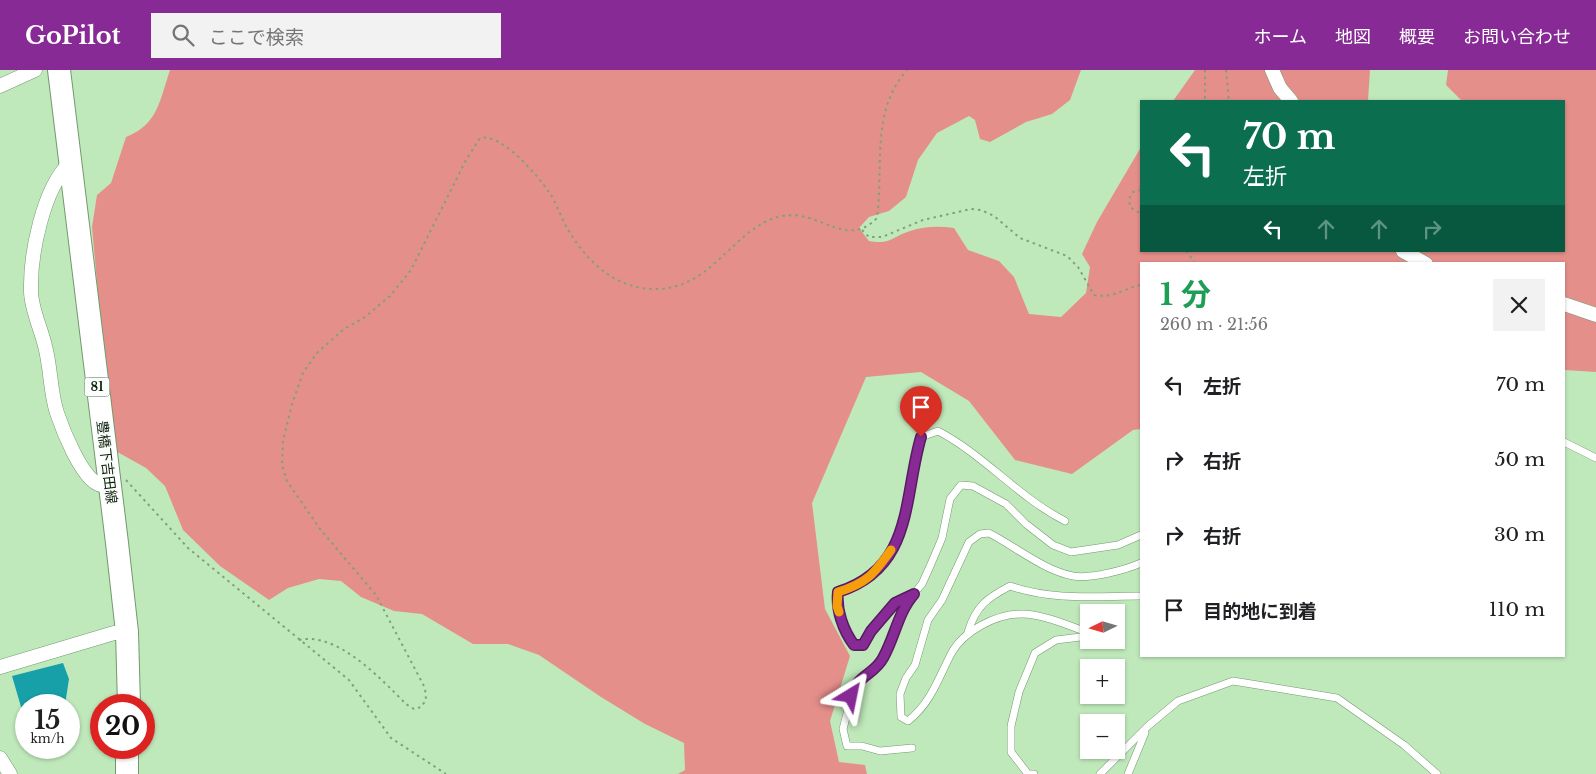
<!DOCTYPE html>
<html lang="ja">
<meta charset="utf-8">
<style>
:root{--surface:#fff;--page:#f2f2f2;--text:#202124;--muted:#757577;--accent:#872a95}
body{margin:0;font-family:"Libre Baskerville","Noto Sans JP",serif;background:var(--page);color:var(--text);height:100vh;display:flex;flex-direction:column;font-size:19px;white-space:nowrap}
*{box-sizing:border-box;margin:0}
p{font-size:16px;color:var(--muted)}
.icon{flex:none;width:28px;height:28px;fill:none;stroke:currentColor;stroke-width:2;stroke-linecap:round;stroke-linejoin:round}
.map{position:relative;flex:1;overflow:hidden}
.details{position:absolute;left:1140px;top:192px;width:425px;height:395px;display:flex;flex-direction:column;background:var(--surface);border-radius:0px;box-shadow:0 1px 4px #0004}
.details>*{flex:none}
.banner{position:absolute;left:1140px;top:30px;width:425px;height:152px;border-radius:0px;box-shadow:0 1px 4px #0004;background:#0b6e4f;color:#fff;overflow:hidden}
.needle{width:32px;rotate:265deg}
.buttons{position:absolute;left:1080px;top:534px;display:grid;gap:10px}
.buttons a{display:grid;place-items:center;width:45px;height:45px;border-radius:0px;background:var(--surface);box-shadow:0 1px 4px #0004;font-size:25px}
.speed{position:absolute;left:15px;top:624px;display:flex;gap:10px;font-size:25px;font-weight:700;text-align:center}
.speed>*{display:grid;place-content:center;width:65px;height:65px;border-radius:50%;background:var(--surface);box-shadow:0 1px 4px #0004;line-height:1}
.speed small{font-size:12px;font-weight:400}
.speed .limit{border:8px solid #d22;background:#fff;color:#111}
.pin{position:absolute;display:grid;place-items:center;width:42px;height:42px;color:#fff;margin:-51px -21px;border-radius:50% 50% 50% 0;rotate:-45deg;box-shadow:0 0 5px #0007}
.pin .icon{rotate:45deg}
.me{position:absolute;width:55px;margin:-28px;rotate:35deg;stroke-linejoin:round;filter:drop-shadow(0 0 4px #0008)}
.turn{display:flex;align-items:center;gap:18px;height:105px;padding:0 20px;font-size:22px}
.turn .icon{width:65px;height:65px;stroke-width:2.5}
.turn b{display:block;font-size:35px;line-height:42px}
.lanes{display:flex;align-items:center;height:48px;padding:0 20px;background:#0003;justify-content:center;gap:25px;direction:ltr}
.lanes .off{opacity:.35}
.round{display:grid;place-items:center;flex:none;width:52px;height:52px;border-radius:0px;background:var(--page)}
.summary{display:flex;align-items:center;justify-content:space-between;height:85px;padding:0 20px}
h1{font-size:30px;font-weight:700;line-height:38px;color:#1e9e55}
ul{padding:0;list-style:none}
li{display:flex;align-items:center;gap:15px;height:75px;padding:0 20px}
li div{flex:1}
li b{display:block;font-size:19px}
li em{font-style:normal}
header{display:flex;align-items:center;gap:30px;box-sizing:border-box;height:70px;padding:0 25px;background:var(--accent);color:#fff}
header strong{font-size:24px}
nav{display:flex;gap:28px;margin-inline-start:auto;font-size:18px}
.search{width:350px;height:45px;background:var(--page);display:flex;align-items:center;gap:12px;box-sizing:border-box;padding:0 18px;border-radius:0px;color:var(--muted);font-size:19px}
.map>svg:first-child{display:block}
.forest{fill:#e58f8b}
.water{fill:#18a0a9}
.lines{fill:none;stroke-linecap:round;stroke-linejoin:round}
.service-casing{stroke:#72996e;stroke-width:8}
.minor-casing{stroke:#72996e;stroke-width:15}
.primary-casing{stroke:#72996e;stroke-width:24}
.path{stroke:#80a07d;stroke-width:2;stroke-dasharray:2.5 4;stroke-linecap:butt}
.service{stroke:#fff;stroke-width:7}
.minor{stroke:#fff;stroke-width:14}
.primary{stroke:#fff;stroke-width:22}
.route-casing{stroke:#581b61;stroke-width:12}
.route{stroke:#872a95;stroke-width:9}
.slow{stroke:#f59e0b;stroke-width:9}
.labels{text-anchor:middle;stroke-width:4.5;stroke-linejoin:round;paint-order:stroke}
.shield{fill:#fafefa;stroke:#576356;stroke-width:1}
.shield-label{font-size:12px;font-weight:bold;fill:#112110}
.street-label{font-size:14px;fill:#112110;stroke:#fafefa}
</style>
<header>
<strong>GoPilot</strong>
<div class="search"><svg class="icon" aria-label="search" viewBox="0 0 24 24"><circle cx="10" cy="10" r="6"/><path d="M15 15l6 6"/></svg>ここで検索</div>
<nav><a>ホーム</a><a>地図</a><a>概要</a><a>お問い合わせ</a></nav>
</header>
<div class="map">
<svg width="1596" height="704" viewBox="0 0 1596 704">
<rect width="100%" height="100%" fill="#c0e9bb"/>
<g class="forest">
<path d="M170,0H1081L1070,30L1052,44L1026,52L990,72L980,69L975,50L969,46L937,63L918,90L906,127L889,141L869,147L859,158L869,171C891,175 891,167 910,161C925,156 939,156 954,158L968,180L999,191L1014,207L1029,244L1061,247L1086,223L1090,197L1082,184L1097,152L1141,77V181H1564V31H1462L1446,15L1448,0H1596V302L1564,300V194H1141V359L1133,360L1072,404L1015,390L969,331L921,302L866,307L812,433L825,539L850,586L830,651L839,692L865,695L867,704H678L685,700L684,673L645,654L601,627L539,585L508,574H473L422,544L394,541L361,527L341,511L319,509L288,518L269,530L220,496L183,460L165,416L146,398L112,379L92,157L97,125L111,113L126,67C158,55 160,29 170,0Z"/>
<polygon points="1195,0 1370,0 1368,31 1173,31"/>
</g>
<polygon class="water" points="63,593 69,609 65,635 26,635 26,654 12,606"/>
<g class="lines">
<defs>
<g id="service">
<polyline points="1564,372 1596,388"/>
<path d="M911,525C890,536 875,554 863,575H854C843,560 836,540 838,522C914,499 904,428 921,367L938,361C984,385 1018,427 1065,451"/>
<path d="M968,562C976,536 987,528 1010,516C1054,531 1096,526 1141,526"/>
<path d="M1089,563C1070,556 1042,544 1022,544C996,544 963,561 951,584C938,609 931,633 908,651L901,647L900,624L906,608L915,595L928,550L942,530L969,472L980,464L989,463C1016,477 1043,500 1073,506C1091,509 1125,500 1141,493"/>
<polyline points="912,678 880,681 862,676 847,676 843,659 855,613 883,590 905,534 922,514 931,494 942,468 950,429 961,415 973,416 1006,434 1026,454 1053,475 1071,482 1118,475 1141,465"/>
<polyline points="1034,704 1028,704 1011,682 1011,656 1019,622 1035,583 1056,570 1089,566"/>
<polyline points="1100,704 1148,656 1178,631 1233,611 1337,628 1404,675 1437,704"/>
<polyline points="1128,704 1145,663"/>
</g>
<g id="minor">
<polyline points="1272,0 1280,18 1291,31"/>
<polyline points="0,16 35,0"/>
<path d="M70,93C43,118 30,185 31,221C31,239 41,258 45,276C51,298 50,322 57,343C63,361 81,406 98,414C102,416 106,416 110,417"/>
<polyline points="1403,181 1426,194"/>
<polyline points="1564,234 1596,245"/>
<polyline points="0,597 114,563 127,562"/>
<polyline points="0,688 10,704"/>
</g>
<g id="primary">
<polyline points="59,0 117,473 127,562 129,635"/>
<polyline points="127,704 127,678"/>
</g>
</defs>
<use href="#service" class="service-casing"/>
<use href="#minor" class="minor-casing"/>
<use href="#primary" class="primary-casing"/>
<g class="path">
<polyline points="1205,0 1205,31"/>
<polyline points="1226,0 1229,31"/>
<polyline points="1141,120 1133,122 1129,129 1130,137 1141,144"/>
<path d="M862,160L869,167H882L923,150L971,139L981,140L994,146L1020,168L1067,186L1078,197L1094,225C1113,229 1124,218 1141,215"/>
<polyline points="1186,181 1196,194"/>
<polyline points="126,410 188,478 349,610 391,668 446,704"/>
<path d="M299,570C337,561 382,610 406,634L414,639L421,637L426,630L425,618L376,525L320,459L287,411L282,395L283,371L292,334L303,303L317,283L344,259L365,247L390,226L411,200L466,90L480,68C502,63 537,105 549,122C556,132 560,145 566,156C585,190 615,220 657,219C714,218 734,156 782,146C820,139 846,180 877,148C884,97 870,42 907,0"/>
</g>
<use href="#service" class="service"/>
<use href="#minor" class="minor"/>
<use href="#primary" class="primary"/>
</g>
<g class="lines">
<defs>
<path id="route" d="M851,626C858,604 874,605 883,588C895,567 898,542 914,524L895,533L871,561L863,575H854C843,560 836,540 838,522C914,498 903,428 921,367"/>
</defs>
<use href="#route" class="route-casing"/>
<use href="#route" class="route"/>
<path class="slow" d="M839,542L837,536L838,522C867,513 874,504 891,480"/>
</g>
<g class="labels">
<rect class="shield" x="84.5" y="307.5" width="25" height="19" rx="4"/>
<g class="shield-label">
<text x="97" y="321">81</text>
</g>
<g class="street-label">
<text transform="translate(107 392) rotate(83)" y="5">豊橋下吉田線</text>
</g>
</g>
</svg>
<div class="buttons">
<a><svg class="needle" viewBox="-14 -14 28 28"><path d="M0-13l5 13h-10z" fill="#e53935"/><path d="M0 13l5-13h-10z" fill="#757577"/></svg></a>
<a>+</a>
<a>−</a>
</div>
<div class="speed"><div>15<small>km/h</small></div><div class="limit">20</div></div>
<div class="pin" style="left:921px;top:367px;background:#d93025"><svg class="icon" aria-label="arrive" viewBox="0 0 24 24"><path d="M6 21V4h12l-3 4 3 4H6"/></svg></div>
<svg class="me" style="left:851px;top:626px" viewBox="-20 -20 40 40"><path d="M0-17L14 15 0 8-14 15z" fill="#872a95" stroke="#fff" stroke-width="4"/></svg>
<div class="banner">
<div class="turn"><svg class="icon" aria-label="left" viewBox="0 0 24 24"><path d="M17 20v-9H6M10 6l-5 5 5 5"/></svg><div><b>70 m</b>左折</div></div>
<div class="lanes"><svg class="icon" aria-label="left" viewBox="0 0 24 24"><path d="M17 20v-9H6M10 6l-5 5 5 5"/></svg><svg class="icon off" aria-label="ahead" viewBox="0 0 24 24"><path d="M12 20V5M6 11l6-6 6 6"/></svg><svg class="icon off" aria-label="ahead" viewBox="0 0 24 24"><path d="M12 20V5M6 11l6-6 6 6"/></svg><svg class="icon off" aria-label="right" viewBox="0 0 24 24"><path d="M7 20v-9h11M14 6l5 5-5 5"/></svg></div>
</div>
<section class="details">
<div class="summary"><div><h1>1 分</h1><p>260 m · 21:56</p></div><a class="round"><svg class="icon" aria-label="close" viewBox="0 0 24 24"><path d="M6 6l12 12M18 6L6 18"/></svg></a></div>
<ul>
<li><svg class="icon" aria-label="left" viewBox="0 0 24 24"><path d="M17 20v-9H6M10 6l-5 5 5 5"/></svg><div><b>左折</b></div><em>70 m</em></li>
<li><svg class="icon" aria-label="right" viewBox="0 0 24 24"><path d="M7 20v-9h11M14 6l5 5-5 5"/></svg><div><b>右折</b></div><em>50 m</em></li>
<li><svg class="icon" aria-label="right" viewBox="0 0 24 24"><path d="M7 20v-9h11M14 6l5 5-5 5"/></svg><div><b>右折</b></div><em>30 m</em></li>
<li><svg class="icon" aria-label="arrive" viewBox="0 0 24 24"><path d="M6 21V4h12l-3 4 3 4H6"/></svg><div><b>目的地に到着</b></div><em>110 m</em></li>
</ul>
</section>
</div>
